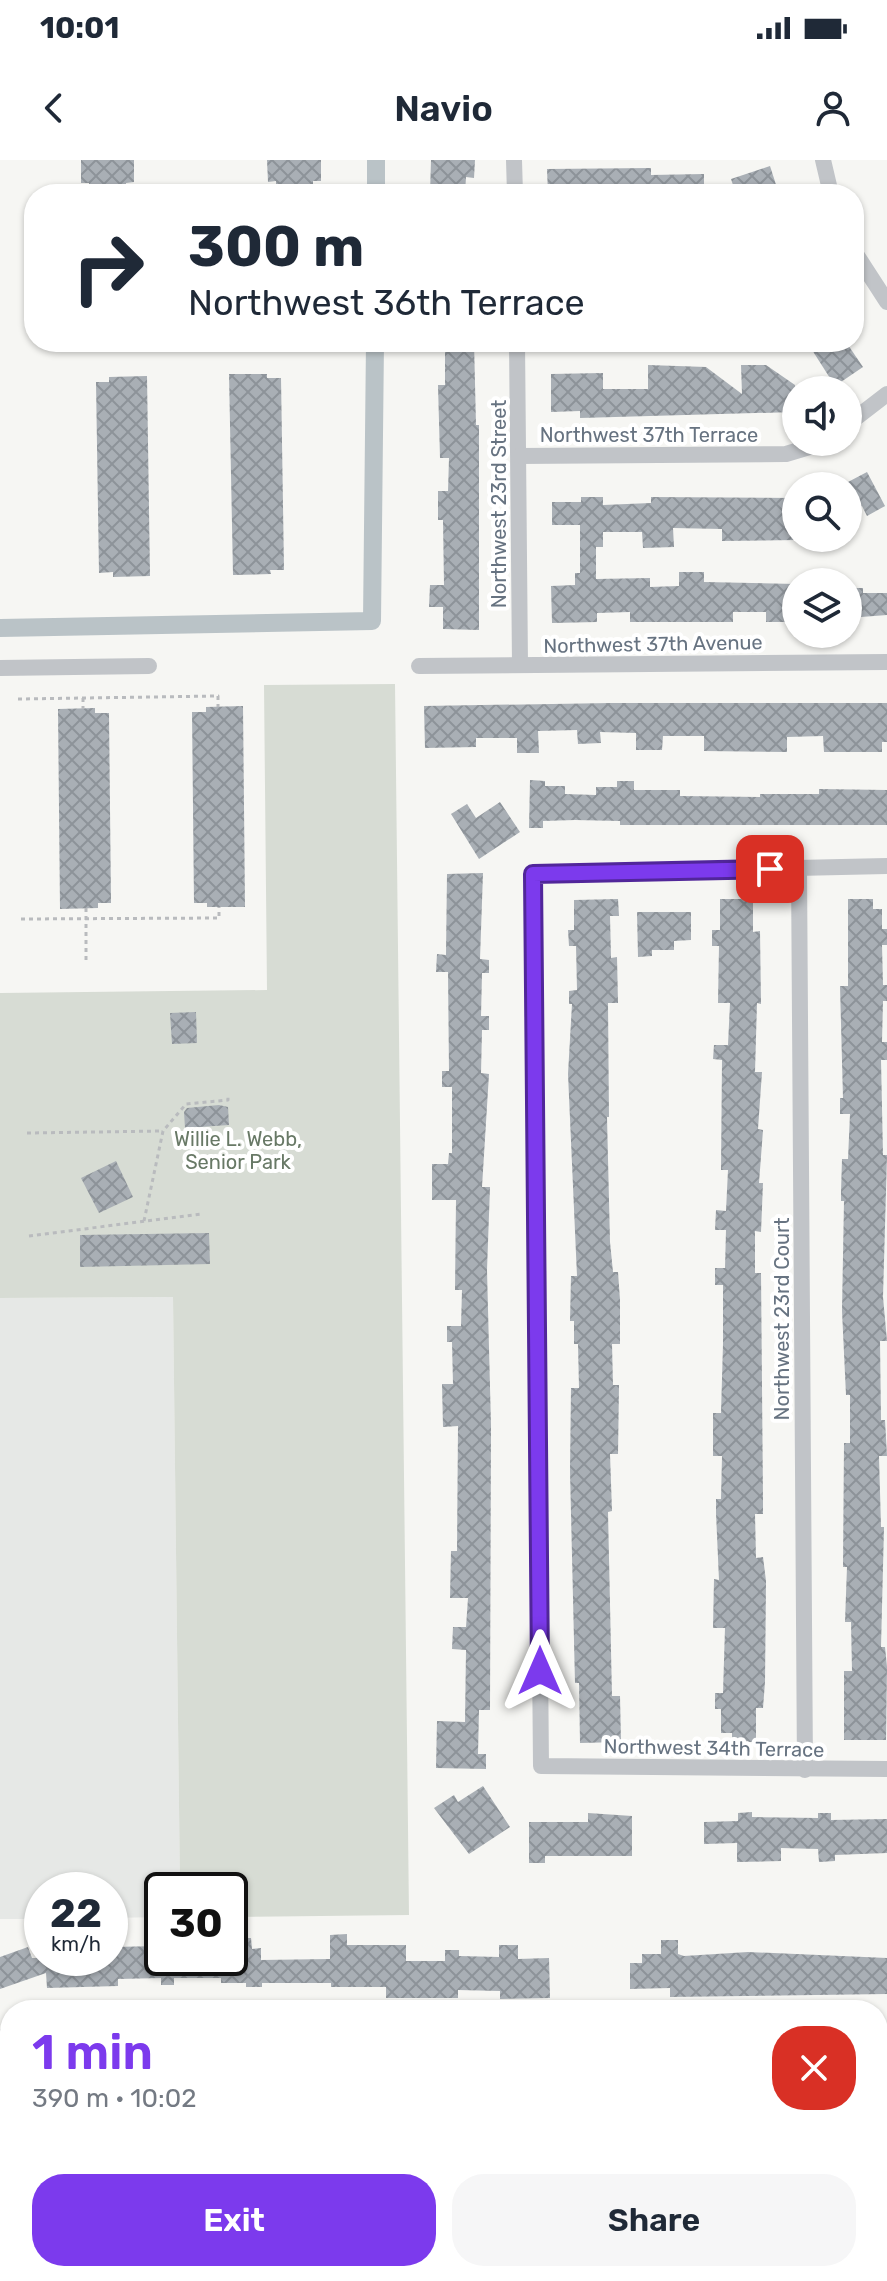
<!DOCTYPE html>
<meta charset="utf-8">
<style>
:root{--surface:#fff;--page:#f6f6f7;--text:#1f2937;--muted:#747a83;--accent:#7c3aed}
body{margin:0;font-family:Rubik,sans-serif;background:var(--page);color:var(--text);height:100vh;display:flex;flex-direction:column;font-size:30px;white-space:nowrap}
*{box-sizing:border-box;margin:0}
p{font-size:26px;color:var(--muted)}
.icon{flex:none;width:44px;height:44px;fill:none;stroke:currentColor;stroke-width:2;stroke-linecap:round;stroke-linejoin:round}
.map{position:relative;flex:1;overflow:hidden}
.details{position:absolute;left:0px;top:1840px;width:888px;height:282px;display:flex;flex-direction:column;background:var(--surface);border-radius:32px 32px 0 0;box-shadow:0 2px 6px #0004}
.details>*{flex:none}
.banner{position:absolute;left:24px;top:24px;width:840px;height:168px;border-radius:32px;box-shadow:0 2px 6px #0004;background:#fff;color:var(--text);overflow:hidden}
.tools{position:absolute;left:782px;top:216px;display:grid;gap:16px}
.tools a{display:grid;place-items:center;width:80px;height:80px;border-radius:50%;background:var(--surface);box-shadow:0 2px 6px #0004;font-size:40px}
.speed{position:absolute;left:24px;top:1712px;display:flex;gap:16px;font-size:40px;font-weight:700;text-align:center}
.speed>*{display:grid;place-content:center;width:104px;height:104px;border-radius:50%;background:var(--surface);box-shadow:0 2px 6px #0004;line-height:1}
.speed small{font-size:20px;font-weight:400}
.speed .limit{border:4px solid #111;border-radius:12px;background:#fff;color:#111}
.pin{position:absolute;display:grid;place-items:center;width:68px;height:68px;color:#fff;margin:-34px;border-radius:16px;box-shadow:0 4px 12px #0006}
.me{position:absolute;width:88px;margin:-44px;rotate:0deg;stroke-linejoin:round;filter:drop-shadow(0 0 6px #0008)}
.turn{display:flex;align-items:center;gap:28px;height:168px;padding:0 32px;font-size:36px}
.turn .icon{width:104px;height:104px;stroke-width:2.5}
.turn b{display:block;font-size:56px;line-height:68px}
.round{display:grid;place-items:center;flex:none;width:84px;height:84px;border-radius:32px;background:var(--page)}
.head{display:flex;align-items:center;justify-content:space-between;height:136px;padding:0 32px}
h1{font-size:48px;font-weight:600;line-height:60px;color:var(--accent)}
.button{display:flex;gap:16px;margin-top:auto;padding:16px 32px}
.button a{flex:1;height:92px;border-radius:32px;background:var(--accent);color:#fff;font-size:32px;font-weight:600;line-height:92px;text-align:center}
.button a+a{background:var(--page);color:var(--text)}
.status{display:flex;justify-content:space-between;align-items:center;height:56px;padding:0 40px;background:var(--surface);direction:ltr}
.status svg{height:22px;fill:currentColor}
header{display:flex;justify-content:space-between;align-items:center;height:104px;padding:0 32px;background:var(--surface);font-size:36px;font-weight:600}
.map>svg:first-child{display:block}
.built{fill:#e6e8e6}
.green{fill:#d7dcd4}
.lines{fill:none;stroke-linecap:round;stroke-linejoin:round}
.canal{stroke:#bac3c7;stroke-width:18}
.building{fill:url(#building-cross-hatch)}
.path{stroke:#b9bbbe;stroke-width:3;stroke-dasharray:4 4;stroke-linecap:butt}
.street{stroke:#c1c4c8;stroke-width:16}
.route-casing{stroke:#51269a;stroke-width:20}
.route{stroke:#7c3aed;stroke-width:14}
.labels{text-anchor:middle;stroke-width:8;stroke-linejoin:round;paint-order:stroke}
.street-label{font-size:20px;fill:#677381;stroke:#fff}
.park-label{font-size:20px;fill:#687966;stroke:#fff}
</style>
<div class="status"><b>10:01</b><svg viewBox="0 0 49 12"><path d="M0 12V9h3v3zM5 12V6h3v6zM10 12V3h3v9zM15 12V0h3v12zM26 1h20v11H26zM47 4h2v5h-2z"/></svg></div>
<header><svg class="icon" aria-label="back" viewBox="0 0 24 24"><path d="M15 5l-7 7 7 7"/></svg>Navio<svg class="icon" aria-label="person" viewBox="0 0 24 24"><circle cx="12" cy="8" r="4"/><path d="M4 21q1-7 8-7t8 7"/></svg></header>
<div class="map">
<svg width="887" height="2121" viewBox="0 0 887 2121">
<defs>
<pattern id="building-cross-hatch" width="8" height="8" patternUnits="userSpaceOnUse" patternTransform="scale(2)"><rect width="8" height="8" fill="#a9afb5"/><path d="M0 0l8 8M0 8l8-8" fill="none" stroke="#8d9399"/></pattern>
</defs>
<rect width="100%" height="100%" fill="#f6f6f3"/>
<polygon class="built" points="173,1137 180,1730 162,1730 162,1757 110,1758 110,1730 42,1730 42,1759 0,1759 0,1138"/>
<polygon class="green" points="395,524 409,1755 230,1757 230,1730 180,1730 173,1137 0,1138 0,833 267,830 264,525"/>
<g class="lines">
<g class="canal">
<polyline points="376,34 376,0"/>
<polyline points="0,468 372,461 375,182"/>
</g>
</g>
<g class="building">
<polygon points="81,0 134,0 134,22 126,23 126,34 89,34 89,23 81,23"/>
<polygon points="267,0 321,0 321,21 313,21 313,34 276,34 276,21 268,22"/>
<polygon points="431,0 475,0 474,18 466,17 465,34 430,34"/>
<polygon points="770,6 779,34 736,34 731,19"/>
<polygon points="651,8 651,15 704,14 704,34 548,34 547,9"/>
<polygon points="445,182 474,182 476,265 479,265 479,470 443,469 443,447 429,447 430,425 444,425 443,360 438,360 438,331 448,331 449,298 440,298 438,225 445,225"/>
<polygon points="807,182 846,182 863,207 835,226"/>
<polygon points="648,205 706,207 742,234 741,205 766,205 795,225 795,252 580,258 580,251 551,252 551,214 603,213 603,229 648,229"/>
<polygon points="229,214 267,214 267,218 281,218 284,410 270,410 271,414 233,415"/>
<polygon points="147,216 150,416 113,417 113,412 99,413 96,222 109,222 109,217"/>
<polygon points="867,312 885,346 867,356 862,346 848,353 848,322"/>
<polygon points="581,337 603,337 603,345 651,343 651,337 796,338 796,380 722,381 722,369 673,368 674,387 643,388 642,372 603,372 603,387 596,387 596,419 650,418 650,427 679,426 679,412 704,412 704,422 796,424 796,462 766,462 766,452 733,452 733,462 630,462 630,452 597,453 597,462 552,463 551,426 575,425 575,413 580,413 580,365 552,365 552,342 581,342"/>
<polygon points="848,428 863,428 863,433 887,433 887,455 848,458"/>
<polygon points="611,543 887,543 887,582 882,582 882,592 824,592 823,576 787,577 787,592 704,591 704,576 663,576 662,590 636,590 636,573 600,572 601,583 578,584 577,570 538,571 539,593 517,593 517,578 476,578 476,587 425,588 424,546"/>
<polygon points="243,546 245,747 207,747 207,743 194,743 192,552 206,552 206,547"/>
<polygon points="95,548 95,553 109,553 111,743 98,743 98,748 60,749 58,549"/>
<polygon points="530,620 545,621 545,626 565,626 565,634 596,635 596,627 617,627 617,621 634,621 634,630 680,630 680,636 760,637 760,634 819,634 819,629 887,630 887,665 620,665 620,661 575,660 543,661 543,668 529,668"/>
<polygon points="500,642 520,672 479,699 451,654 467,644 476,658"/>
<polygon points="483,713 480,799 489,800 489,813 482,813 481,856 489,856 489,870 482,870 481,913 489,914 482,1027 490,1027 487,1110 491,1266 490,1550 479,1550 478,1594 486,1594 486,1609 436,1608 437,1561 465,1562 466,1490 452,1489 453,1467 466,1467 468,1438 450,1438 451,1391 457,1391 458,1266 443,1267 442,1224 453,1224 452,1182 447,1182 447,1166 461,1166 462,1130 455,1130 456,1040 432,1040 432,1004 448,1004 449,993 452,993 452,927 442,927 442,911 449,911 448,812 436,812 437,794 446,795 447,714"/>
<polygon points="618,739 619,756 610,756 611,798 617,797 618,843 608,843 609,957 607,957 610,1082 613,1112 618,1112 620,1140 620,1184 612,1184 613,1225 619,1225 618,1294 610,1294 612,1351 608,1352 612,1536 620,1536 621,1582 580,1583 579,1523 575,1523 570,1311 571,1228 579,1228 578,1184 574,1184 574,1161 570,1161 571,1116 577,1116 568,914 572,844 569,844 569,831 577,830 576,786 569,786 568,770 574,770 574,740"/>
<polygon points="720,739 753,739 753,772 760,771 761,844 757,843 755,912 762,912 758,969 763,970 759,1023 763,1023 761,1072 755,1071 755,1113 761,1113 763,1340 763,1354 755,1354 756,1398 763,1397 766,1421 765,1522 763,1548 756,1548 756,1582 732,1582 732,1573 721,1573 721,1549 715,1549 715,1533 723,1533 725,1468 713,1468 714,1419 719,1420 716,1353 716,1339 721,1339 722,1296 713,1296 713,1253 721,1253 723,1184 723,1125 715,1125 715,1108 725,1108 726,1070 715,1070 716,1050 726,1051 728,1010 721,1010 722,900 713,899 714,885 728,885 730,843 718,843 719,786 712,786 712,770 720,770"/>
<polygon points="848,739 873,739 873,749 882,749 882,769 887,769 887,785 882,785 883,825 887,825 887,841 883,841 882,882 887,882 887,900 881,900 883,995 887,995 883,1137 887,1181 880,1181 881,1260 885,1260 887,1296 879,1296 881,1367 884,1367 881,1487 885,1487 887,1507 886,1580 844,1580 844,1511 852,1511 851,1462 845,1462 847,1407 843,1407 844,1283 850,1283 850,1235 846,1235 842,1151 844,1041 841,1041 841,1032 842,999 848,999 850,954 840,954 840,938 843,938 840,826 848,826"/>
<polygon points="637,752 691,752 691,780 674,781 674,790 652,790 652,796 638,797"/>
<polygon points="196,852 197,883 172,884 170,853"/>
<polygon points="219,945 228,947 229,965 185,968 184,952 187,948"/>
<polygon points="116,1001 133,1037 99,1053 81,1018"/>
<polygon points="209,1073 210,1104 80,1107 80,1075"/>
<polygon points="483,1626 510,1667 469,1694 434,1648 454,1635 458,1642"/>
<polygon points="752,1652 752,1657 818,1658 818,1653 831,1653 831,1660 887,1659 887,1693 835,1695 835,1701 819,1702 818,1689 781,1688 781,1701 737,1702 737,1683 704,1684 704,1662 738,1661 738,1653"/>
<polygon points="588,1653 632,1656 632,1696 545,1696 545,1703 529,1703 529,1662 588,1662"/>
<polygon points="347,1774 347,1785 406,1785 406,1801 445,1801 445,1790 459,1790 459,1796 499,1797 499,1785 518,1785 518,1799 549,1798 550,1838 500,1839 500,1831 458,1830 458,1838 386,1838 386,1827 331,1827 331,1823 262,1823 262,1827 246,1827 246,1823 221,1823 221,1818 174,1818 174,1825 161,1825 161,1818 118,1819 118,1826 47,1828 46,1813 0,1829 0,1797 28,1787 32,1798 110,1798 110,1787 162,1786 162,1798 230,1798 233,1778 251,1778 252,1789 261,1788 261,1800 330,1799 330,1775"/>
<polygon points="661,1780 678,1780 678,1794 684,1796 748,1792 887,1798 887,1834 670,1837 670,1828 630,1829 630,1803 642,1803 642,1794 661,1794"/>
</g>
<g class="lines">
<g class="path">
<polyline points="83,538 83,549"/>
<polyline points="18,539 218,536 218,547"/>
<polyline points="86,748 86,804"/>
<polyline points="21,759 219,758 219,747"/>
<polyline points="27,973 163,971"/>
<polyline points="144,1061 163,971 186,944 228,940 228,935"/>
<polyline points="29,1076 201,1054"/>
</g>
<g class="street">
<polyline points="514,0 515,34"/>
<polyline points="823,0 831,34"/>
<polyline points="854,91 887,142"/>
<polyline points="517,182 520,505"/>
<polyline points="848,264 887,234"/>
<polyline points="519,296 786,294 826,282"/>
<polyline points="419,506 887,502"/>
<polyline points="0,508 149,506"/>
<polyline points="887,706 533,714 541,1606 887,1609"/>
<polyline points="799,708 805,1610"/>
<polyline points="0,1879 10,1872"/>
<polyline points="878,1880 887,1880"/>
<polyline points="244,2112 244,2121"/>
<polyline points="450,2112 450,2121"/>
<polyline points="731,2112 731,2121"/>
</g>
</g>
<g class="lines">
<defs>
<polyline id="route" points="540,1511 533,714 770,709"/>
</defs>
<use href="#route" class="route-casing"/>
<use href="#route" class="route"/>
</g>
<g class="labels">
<g class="street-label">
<text x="649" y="282">Northwest 37th Terrace</text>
<text transform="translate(499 344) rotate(-90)" y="7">Northwest 23rd Street</text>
<text transform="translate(653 484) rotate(-1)" y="7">Northwest 37th Avenue</text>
<text transform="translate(782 1159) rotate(-90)" y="7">Northwest 23rd Court</text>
<text transform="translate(714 1588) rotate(1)" y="7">Northwest 34th Terrace</text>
</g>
<g class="park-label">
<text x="238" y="986">Willie L. Webb,<tspan x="238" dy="23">Senior Park</tspan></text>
</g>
</g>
</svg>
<div class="tools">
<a><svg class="icon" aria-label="sound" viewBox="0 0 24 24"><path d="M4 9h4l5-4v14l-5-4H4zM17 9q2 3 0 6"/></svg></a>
<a><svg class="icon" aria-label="search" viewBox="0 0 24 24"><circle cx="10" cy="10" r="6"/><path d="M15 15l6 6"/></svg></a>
<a><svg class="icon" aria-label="layers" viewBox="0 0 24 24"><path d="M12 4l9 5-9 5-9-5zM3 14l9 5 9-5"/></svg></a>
</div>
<div class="speed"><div>22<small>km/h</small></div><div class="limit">30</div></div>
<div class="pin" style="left:770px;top:709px;background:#d93025"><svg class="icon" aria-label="arrive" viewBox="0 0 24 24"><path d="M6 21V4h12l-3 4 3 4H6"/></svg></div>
<svg class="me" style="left:540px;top:1511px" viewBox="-20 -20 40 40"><path d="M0-17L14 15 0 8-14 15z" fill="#7c3aed" stroke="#fff" stroke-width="4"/></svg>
<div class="banner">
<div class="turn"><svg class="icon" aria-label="right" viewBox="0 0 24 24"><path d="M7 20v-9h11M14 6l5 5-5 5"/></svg><div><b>300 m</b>Northwest 36th Terrace</div></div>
</div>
<section class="details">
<div class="head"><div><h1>1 min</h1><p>390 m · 10:02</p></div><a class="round" style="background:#d93025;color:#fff"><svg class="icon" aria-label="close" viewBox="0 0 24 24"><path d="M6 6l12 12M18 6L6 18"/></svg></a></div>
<div class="button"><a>Exit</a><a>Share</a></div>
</section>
</div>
